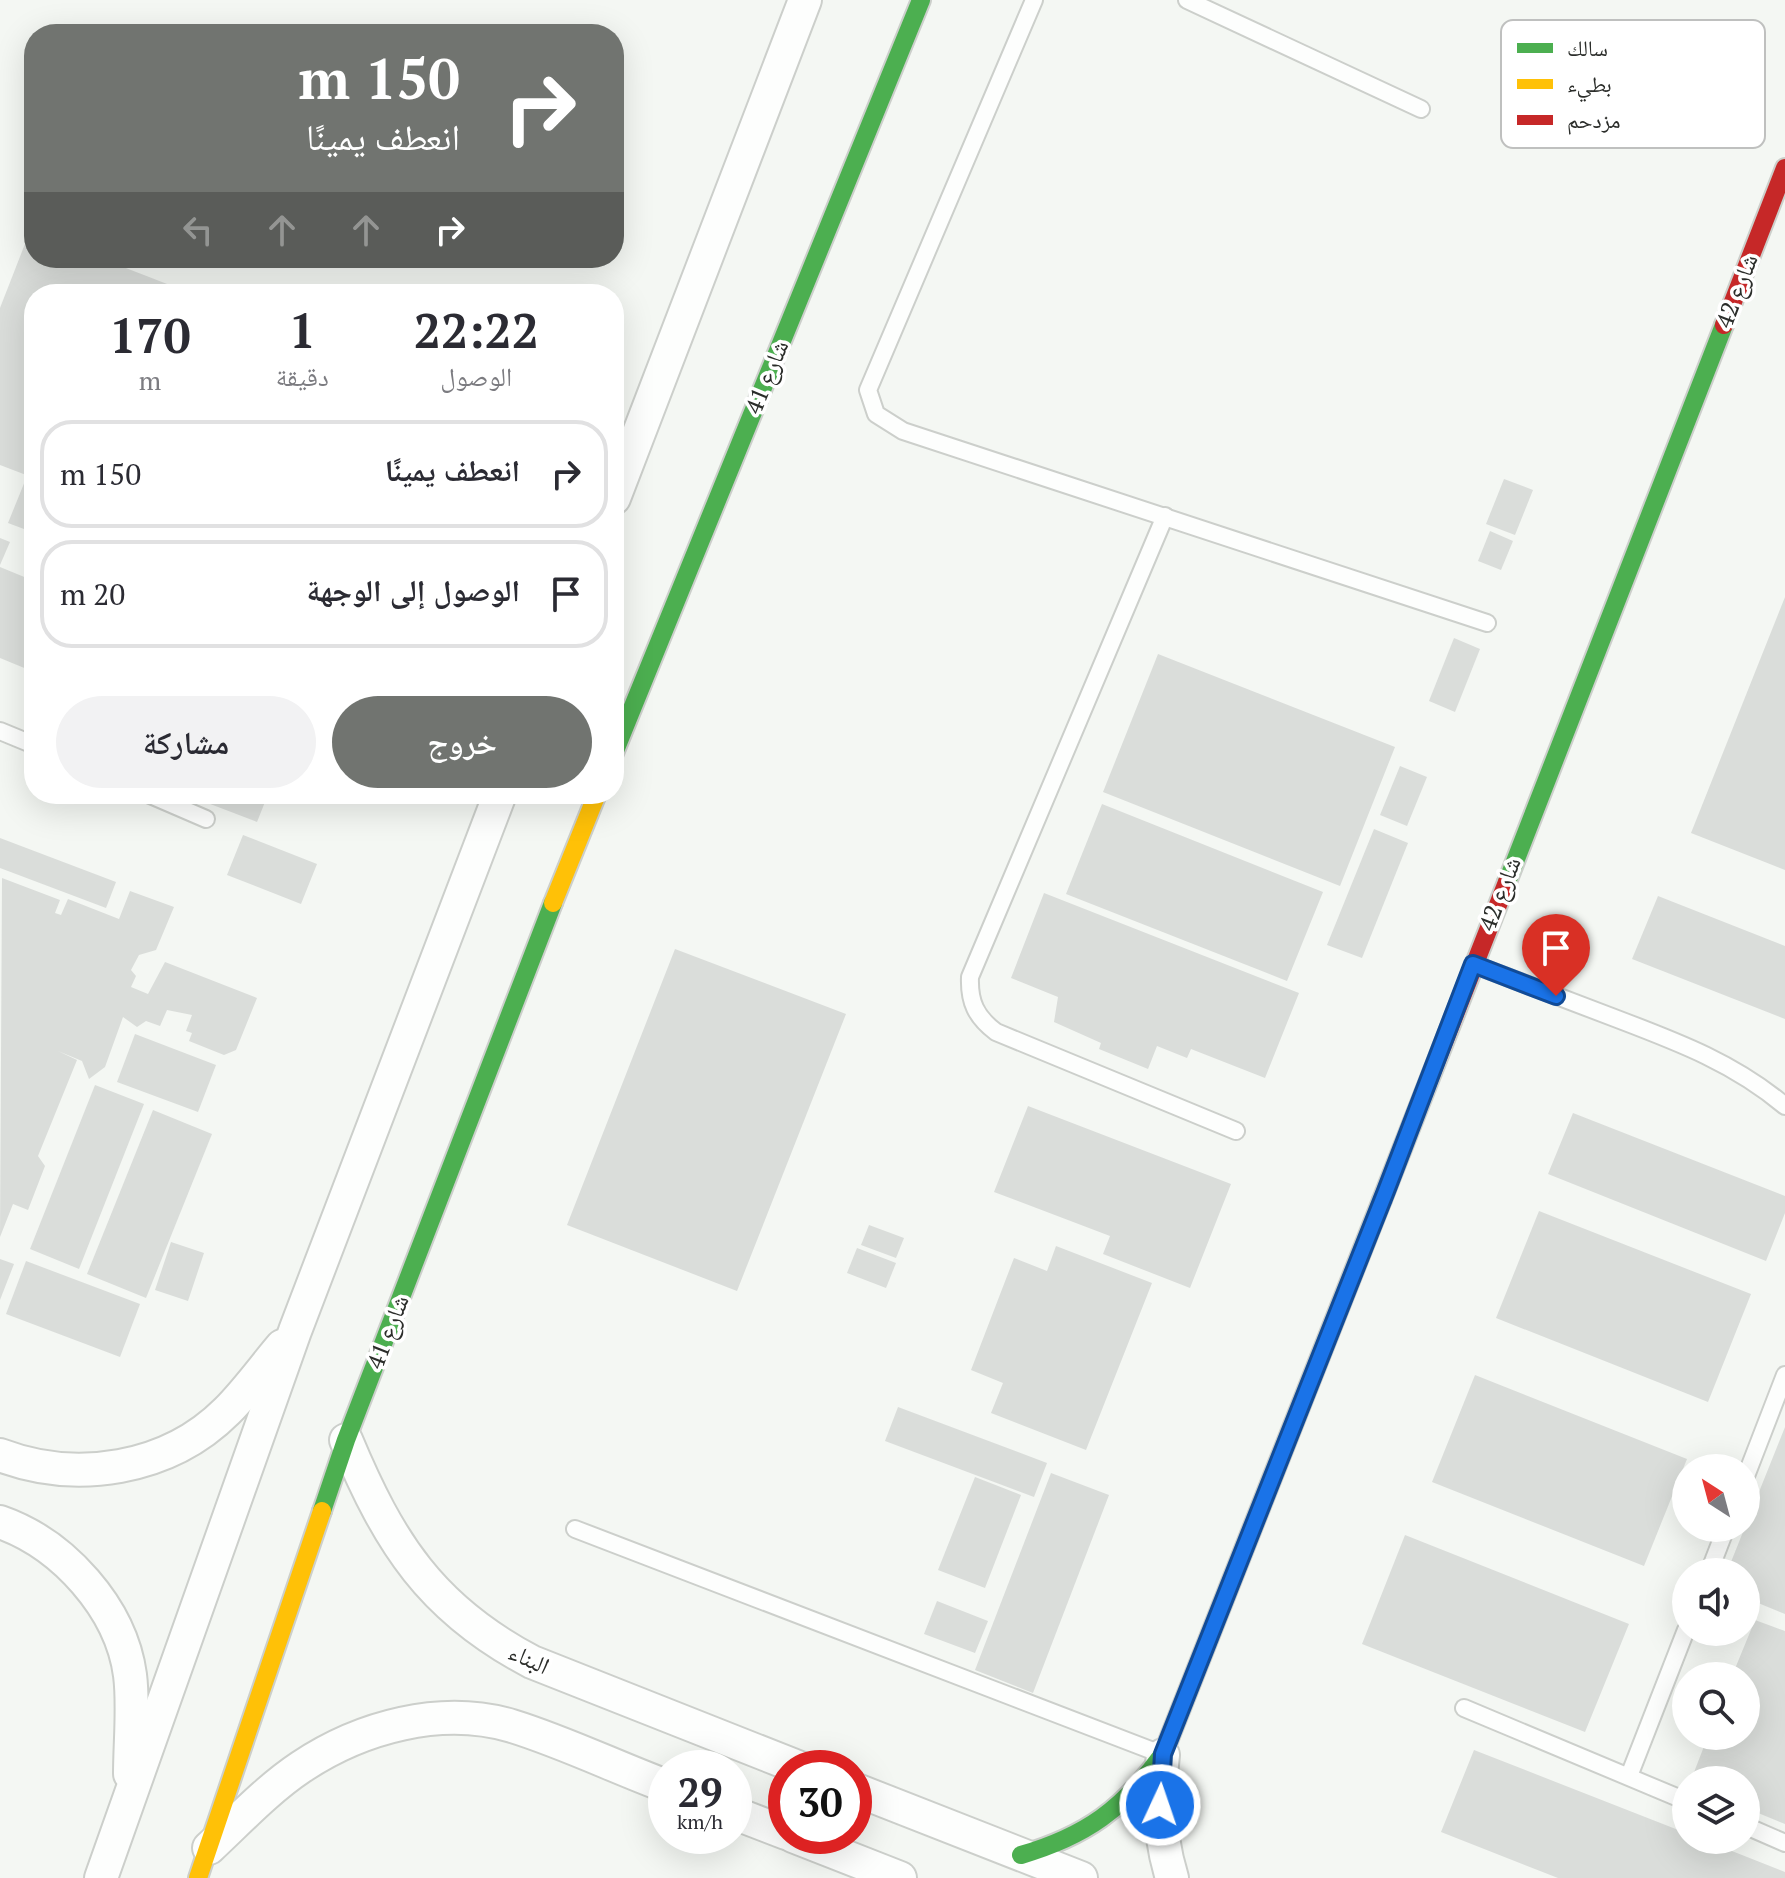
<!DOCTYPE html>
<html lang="ar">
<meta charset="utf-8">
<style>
:root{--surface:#fff;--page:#f2f2f3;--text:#2b2b33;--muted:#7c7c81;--line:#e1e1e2;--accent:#717470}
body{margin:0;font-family:"PT Serif","Noto Naskh Arabic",serif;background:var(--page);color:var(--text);direction:rtl;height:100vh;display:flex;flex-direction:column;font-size:30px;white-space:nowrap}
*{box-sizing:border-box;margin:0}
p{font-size:26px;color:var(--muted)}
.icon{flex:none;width:44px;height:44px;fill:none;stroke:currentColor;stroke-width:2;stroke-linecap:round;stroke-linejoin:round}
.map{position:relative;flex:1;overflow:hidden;direction:ltr}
.side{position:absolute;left:24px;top:284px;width:600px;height:520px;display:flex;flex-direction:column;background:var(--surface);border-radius:32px;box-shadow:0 8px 32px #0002;direction:rtl}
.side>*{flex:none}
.guide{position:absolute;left:24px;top:24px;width:600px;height:244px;border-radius:32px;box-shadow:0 8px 32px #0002;direction:rtl;background:#717470;color:#fff;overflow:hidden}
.needle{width:52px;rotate:324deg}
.tools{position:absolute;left:1672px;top:1454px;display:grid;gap:16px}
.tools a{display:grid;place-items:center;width:88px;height:88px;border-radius:50%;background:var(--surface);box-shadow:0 8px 32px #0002;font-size:40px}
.speed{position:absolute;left:648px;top:1750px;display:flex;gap:16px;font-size:40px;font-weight:700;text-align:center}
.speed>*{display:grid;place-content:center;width:104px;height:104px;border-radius:50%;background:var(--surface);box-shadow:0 8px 32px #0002;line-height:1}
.speed small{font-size:20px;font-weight:400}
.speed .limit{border:12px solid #d22;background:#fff;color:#111}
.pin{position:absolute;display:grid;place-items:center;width:68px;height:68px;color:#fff;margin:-82px -34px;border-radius:50% 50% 50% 0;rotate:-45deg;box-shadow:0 0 8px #0007}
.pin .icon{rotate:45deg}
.me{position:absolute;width:88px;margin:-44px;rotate:3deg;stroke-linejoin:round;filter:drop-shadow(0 0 6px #0008)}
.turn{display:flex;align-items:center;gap:28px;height:168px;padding:0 32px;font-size:36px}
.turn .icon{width:104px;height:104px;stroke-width:2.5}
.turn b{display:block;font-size:56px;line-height:68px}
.lanes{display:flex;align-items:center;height:76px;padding:0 32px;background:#0003;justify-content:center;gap:40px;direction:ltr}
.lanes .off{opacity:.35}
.eta{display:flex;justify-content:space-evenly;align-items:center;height:136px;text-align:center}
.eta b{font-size:48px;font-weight:600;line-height:56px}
.action{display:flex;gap:16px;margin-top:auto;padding:16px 32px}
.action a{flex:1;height:92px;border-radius:48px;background:var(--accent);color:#fff;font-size:32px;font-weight:600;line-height:92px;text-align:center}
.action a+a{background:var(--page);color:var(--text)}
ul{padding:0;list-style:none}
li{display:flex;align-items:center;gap:24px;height:108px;margin:0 16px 12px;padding:0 16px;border:4px solid var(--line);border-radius:32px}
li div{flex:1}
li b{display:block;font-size:30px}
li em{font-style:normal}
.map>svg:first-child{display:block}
.building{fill:#daddda}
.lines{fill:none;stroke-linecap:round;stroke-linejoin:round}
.lane-casing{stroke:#cccfcb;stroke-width:20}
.street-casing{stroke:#cccfcb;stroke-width:36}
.fast-casing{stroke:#cccfcb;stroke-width:22}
.slow-casing{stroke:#cccfcb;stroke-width:22}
.jam-casing{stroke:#cccfcb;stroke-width:22}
.lane{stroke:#fdfefd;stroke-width:16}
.street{stroke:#fdfefd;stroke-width:32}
.fast{stroke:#4caf50;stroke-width:18}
.slow{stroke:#ffc107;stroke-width:18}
.jam{stroke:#c62828;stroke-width:18}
.route-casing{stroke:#114b97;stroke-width:20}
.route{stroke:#1a73e8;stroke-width:14}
.labels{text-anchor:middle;stroke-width:7;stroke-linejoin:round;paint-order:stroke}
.street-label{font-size:24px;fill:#2b2d2a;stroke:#fff}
.key{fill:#fff;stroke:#bfc0bf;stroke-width:2}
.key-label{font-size:22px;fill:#2b2d2a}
</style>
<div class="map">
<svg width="1785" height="1878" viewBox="0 0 1785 1878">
<rect width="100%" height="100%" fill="#f4f7f3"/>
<g class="building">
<polygon points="30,231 34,233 34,258 100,258 193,294 34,294 34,478 0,465 0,308"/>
<polygon points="1504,479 1533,490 1515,535 1486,524"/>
<polygon points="25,481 34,485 34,554 24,550 32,532 8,523"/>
<polygon points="1490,531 1513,541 1501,570 1478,561"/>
<polygon points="0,538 10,542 0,565"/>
<polygon points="0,567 34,581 34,602 28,618 34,620 34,672 0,658"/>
<polygon points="1785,597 1785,870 1691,833"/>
<polygon points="1454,638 1480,649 1455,712 1429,701"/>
<polygon points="1158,654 1395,747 1340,886 1103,792"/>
<polygon points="1400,766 1427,777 1407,826 1380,815"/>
<polygon points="184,794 259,794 267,797 257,822"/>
<polygon points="1102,804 1323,892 1287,981 1066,894"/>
<polygon points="1374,829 1408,843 1362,958 1327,945"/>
<polygon points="243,835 317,864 301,904 227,875"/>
<polygon points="0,838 116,882 106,908 0,868"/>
<polygon points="2,878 60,900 55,913 61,915 68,899 119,919 130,891 174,907 156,950 139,955 131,970 136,976 131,987 148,994 165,962 257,998 236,1050 224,1055 189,1041 192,1033 186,1031 192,1015 167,1010 160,1026 146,1021 137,1027 123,1017 105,1067 89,1079 82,1061 58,1051 77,1060 38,1156 45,1166 28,1210 13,1204 0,1237"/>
<polygon points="1044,893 1299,993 1265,1078 1191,1049 1187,1058 1157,1046 1148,1069 1099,1049 1101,1043 1054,1022 1058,997 1011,978"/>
<polygon points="1658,896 1785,946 1785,1019 1632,959"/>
<polygon points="675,949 846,1014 737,1291 567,1225"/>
<polygon points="135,1034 216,1065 198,1112 117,1082"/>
<polygon points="95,1085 144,1104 79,1269 30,1249"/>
<polygon points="1028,1106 1231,1184 1190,1288 1103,1254 1110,1236 994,1192"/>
<polygon points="153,1110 212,1134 146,1298 87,1274"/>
<polygon points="1573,1113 1785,1196 1785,1213 1766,1261 1548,1174"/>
<polygon points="1539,1211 1751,1294 1708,1402 1496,1318"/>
<polygon points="869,1225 904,1238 896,1258 861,1245"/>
<polygon points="171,1242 204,1253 188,1301 155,1290"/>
<polygon points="1056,1246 1152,1283 1086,1450 991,1413 1003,1383 971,1370 1014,1258 1047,1271"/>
<polygon points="857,1248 896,1263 886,1288 847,1273"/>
<polygon points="0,1259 14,1264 0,1300"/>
<polygon points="26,1261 140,1304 120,1357 6,1314"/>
<polygon points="1475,1375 1687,1459 1644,1566 1432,1482"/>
<polygon points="898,1407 1047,1463 1034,1497 885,1441"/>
<polygon points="1785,1427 1785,1614 1746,1598 1746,1572 1727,1572"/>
<polygon points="1051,1473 1109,1495 1033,1693 975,1670"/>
<polygon points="975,1477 1021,1495 985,1588 938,1570"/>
<polygon points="1405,1535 1629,1624 1585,1732 1362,1644"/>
<polygon points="937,1601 988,1621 975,1653 924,1634"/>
<polygon points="1755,1620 1785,1631 1785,1824 1746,1808 1746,1780 1691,1780 1708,1736 1746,1736 1746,1676 1732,1676"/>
<polygon points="1474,1750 1686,1833 1686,1840 1704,1840 1785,1872 1785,1878 1558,1878 1441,1832"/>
</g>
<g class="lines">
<defs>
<g id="lane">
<polyline points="1034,0 868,390 876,414 903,431 1487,623"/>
<polyline points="1187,0 1421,109"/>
<path d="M1165,516L970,977C969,1002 976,1017 996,1032L1236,1131"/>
<polyline points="0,731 34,745"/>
<polyline points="148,794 206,819"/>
<path d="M1475,965C1521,982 1567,1000 1612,1017C1675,1041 1733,1062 1785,1106"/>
<polyline points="1746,1476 1785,1375"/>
<polyline points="575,1529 1161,1754"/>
<polyline points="1709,1572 1726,1528"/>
<polyline points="1464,1708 1686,1801"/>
<polyline points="1629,1776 1686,1630"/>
<polyline points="1746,1826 1785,1843"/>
</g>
<g id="street">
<polyline points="614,498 805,0"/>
<path d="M346,1440C389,1543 431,1609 532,1662L800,1768"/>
<path d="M0,1455C76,1484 168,1470 227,1411C247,1391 264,1367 282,1346"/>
<path d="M0,1522C63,1544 121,1608 130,1675C134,1705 130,1743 130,1774"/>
<path d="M1163,1755C1158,1797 1159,1837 1172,1878"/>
<polyline points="854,1789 1081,1878"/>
<polyline points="734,1813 786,1833"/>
<polyline points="793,1836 900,1878"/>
<path d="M209,1848C239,1820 268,1789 301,1767C361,1727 441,1705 512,1726C564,1742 615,1767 666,1786"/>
<polyline points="101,1878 295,1331 500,794"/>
</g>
<g id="fast">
<polyline points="614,753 921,0"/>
<polyline points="1507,882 1724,325"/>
<polyline points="322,1511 346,1440 553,903"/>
<path d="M1021,1855C1086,1836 1123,1809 1163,1754L1382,1200"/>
</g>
<g id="slow">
<polyline points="553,903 597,794"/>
<polyline points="198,1878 322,1511"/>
</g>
<g id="jam">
<polyline points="1724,325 1785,168"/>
<polyline points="1382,1200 1507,882"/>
</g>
</defs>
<use href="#lane" class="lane-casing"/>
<use href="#street" class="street-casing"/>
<use href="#fast" class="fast-casing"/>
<use href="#slow" class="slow-casing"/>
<use href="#jam" class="jam-casing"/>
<use href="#lane" class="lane"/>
<use href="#street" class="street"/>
<use href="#fast" class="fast"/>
<use href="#slow" class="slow"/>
<use href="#jam" class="jam"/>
</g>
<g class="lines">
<defs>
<polyline id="route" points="1160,1805 1163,1754 1386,1191 1473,964 1556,996"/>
</defs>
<use href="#route" class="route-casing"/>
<use href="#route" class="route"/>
</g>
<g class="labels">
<g class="street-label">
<text transform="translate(1737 291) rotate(-69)" y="8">شارع 42</text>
<text transform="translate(767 377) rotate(-68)" y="8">شارع 41</text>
<text transform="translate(1500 894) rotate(-69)" y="8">شارع 42</text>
<text transform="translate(388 1332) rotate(-69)" y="8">شارع 41</text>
<text transform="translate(529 1659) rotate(25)" y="8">البناء</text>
</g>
</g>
<rect x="1501" y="20" width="264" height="128" rx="12" class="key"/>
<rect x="1517" y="43" width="36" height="10" fill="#4caf50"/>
<rect x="1517" y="79" width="36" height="10" fill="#ffc107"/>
<rect x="1517" y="115" width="36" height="10" fill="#c62828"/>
<g class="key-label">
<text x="1567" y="56">سالك</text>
<text x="1567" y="92">بطيء</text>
<text x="1567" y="128">مزدحم</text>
</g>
</svg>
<div class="tools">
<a><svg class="needle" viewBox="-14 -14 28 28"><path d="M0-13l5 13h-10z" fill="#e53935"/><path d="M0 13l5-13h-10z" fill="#7c7c81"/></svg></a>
<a><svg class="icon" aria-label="sound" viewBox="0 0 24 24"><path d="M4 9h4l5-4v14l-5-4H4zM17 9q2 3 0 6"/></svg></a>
<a><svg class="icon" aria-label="search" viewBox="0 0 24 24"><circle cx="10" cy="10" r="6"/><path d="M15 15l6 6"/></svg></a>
<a><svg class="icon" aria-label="layers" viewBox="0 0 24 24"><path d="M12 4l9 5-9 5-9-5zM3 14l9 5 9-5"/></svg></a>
</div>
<div class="speed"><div>29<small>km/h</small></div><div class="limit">30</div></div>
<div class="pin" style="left:1556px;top:996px;background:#d93025"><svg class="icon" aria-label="arrive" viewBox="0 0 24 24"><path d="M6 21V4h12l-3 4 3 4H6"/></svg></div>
<svg class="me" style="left:1160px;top:1805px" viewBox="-20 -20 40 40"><circle r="17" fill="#1a73e8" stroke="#fff" stroke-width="3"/><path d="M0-11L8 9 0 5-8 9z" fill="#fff"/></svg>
<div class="guide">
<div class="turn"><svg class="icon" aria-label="right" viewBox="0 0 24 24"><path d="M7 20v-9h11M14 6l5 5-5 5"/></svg><div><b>150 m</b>انعطف يمينًا</div></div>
<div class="lanes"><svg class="icon off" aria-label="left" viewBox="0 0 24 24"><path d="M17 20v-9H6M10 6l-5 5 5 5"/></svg><svg class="icon off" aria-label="ahead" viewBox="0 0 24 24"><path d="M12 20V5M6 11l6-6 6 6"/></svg><svg class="icon off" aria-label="ahead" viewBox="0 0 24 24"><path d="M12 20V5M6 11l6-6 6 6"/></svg><svg class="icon" aria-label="right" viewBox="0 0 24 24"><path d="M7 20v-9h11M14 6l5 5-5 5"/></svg></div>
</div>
<section class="side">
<div class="eta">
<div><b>22:22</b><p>الوصول</p></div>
<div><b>1</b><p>دقيقة</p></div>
<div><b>170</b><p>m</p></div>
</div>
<ul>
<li><svg class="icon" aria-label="right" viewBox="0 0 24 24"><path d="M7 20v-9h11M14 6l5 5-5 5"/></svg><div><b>انعطف يمينًا</b></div><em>150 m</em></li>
<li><svg class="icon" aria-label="arrive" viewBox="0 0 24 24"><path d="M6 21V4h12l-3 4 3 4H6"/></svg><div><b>الوصول إلى الوجهة</b></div><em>20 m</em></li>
</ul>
<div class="action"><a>خروج</a><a>مشاركة</a></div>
</section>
</div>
